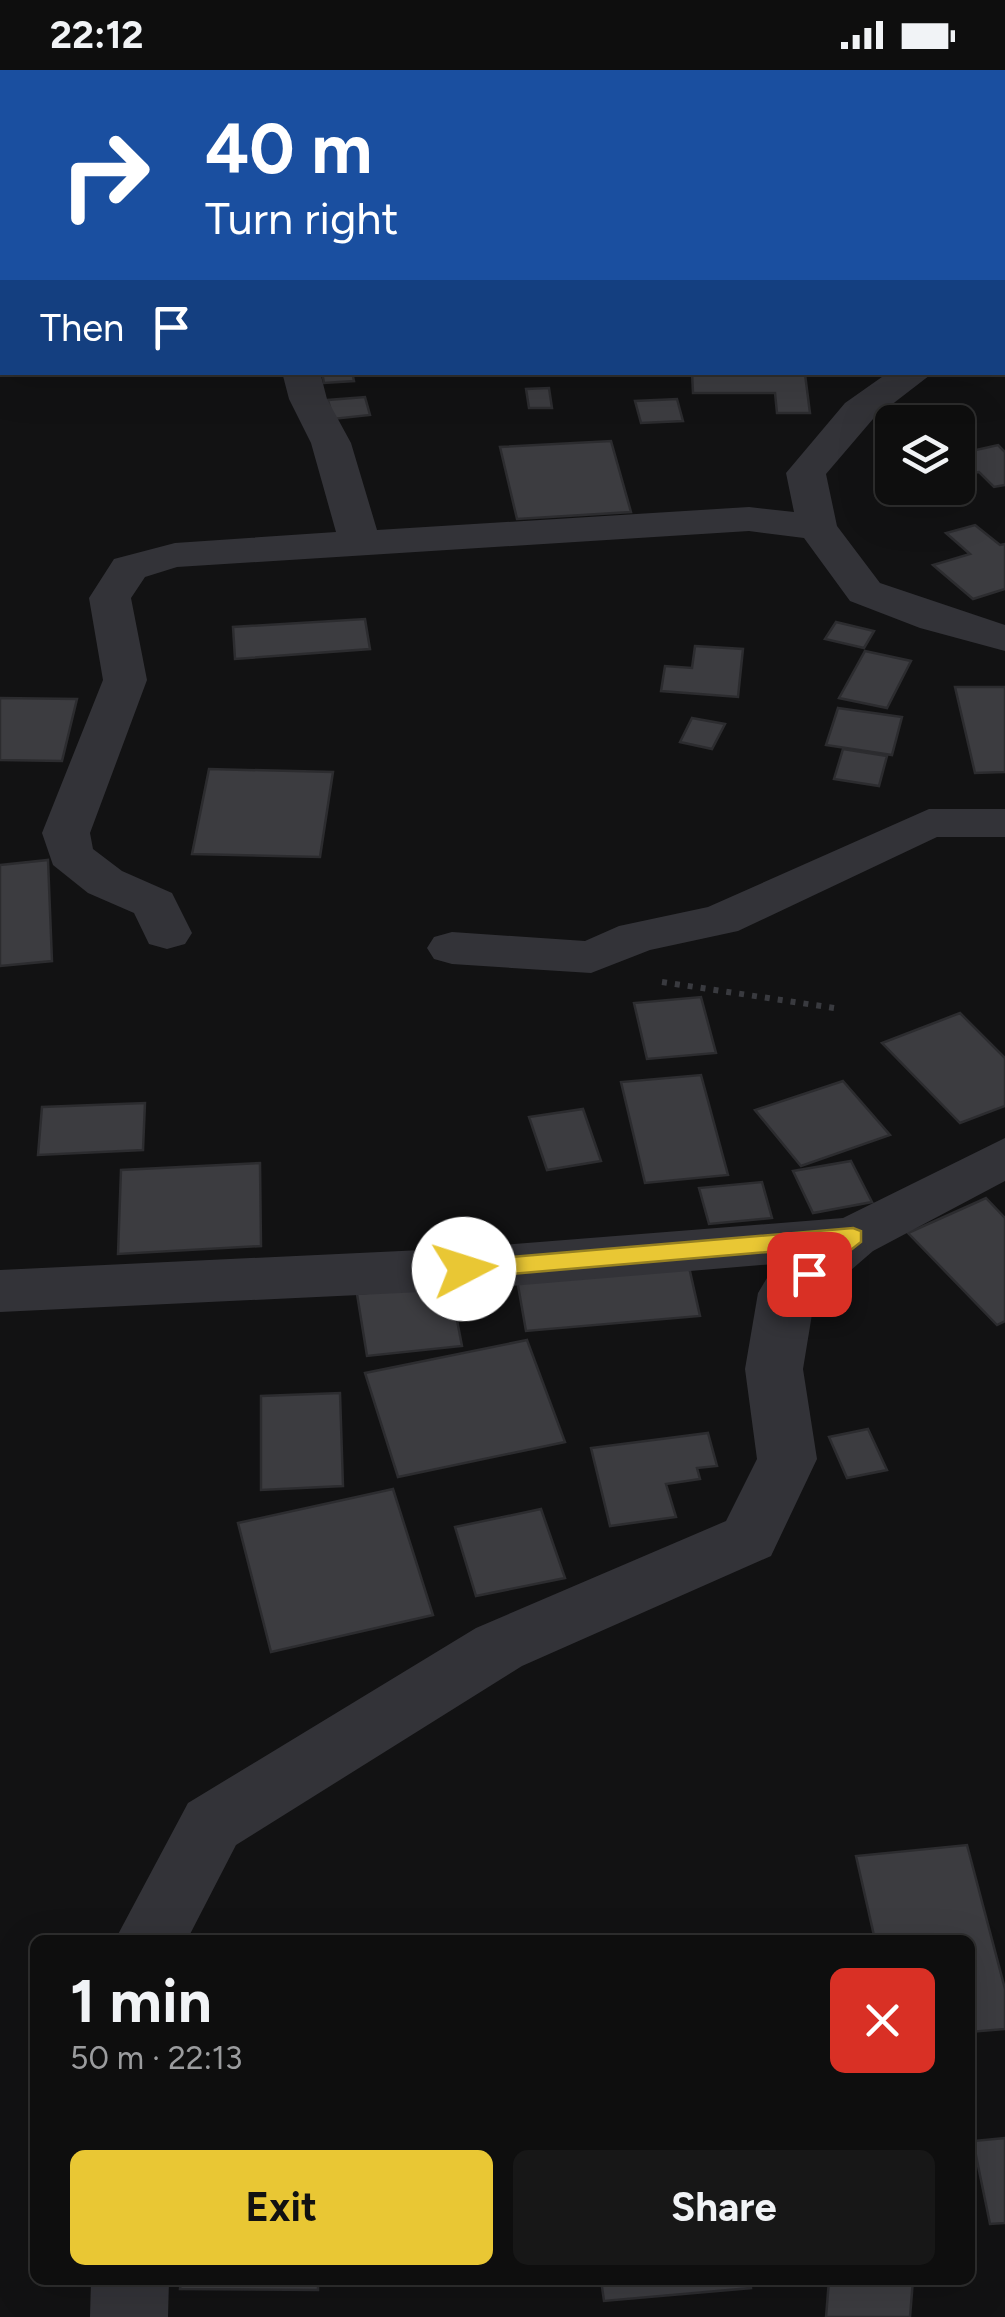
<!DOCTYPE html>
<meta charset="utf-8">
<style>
:root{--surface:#0e0e0e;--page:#171717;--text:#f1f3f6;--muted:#9b9c9e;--line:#2e2e2e;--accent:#e9c734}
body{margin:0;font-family:Figtree,sans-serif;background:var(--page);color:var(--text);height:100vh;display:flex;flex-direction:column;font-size:38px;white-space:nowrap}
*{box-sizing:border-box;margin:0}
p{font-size:32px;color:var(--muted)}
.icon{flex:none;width:55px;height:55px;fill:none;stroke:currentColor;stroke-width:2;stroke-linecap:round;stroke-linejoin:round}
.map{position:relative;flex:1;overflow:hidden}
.side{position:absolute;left:30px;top:1865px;width:945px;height:350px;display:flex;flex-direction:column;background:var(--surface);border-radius:15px;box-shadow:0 10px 40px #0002,0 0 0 2px var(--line)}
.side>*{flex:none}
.top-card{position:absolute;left:0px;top:0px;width:1005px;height:305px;box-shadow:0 10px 40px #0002,0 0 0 2px var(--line);background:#1a4fa0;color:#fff;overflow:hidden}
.tools{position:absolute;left:875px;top:335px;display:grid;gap:20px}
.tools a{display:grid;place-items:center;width:100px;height:100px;border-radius:15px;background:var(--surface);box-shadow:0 10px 40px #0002,0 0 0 2px var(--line);font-size:50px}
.pin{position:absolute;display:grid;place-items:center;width:85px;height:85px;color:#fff;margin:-42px;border-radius:20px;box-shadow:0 5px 15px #0006}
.me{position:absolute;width:110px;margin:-55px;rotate:85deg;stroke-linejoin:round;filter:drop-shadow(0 0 8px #0008)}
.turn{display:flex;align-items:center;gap:35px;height:210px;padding:0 40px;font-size:45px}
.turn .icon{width:130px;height:130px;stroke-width:2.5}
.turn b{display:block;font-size:70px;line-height:85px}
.then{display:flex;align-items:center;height:95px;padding:0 40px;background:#0003;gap:20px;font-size:38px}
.round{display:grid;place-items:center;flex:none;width:105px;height:105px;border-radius:15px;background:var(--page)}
.summary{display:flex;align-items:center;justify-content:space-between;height:170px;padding:0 40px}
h1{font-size:60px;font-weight:700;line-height:75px}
.button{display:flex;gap:20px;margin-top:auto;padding:20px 40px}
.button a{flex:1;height:115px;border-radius:15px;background:var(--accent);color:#111;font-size:40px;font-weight:700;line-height:115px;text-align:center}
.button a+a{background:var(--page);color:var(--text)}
.status{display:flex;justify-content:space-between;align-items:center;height:70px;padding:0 50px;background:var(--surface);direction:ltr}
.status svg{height:28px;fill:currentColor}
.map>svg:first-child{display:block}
.building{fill:#3c3c40;stroke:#2c2c2f;stroke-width:2.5}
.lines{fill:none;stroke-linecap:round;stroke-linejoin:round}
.path{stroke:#393a3f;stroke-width:6;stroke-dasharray:5 8;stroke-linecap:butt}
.minor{fill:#333338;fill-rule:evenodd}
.route{fill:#e9c734;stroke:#978122;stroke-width:2.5}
</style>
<div class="status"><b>22:12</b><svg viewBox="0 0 49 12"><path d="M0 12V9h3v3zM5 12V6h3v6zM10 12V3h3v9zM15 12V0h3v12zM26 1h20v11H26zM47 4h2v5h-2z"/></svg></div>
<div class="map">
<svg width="1005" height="2247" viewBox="0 0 1005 2247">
<rect width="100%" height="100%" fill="#121213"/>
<g class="building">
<polygon points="322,302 352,302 354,311 324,313"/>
<polygon points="692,303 805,304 810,343 777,343 775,323 693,323"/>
<polygon points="549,318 552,338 529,338 526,319"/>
<polygon points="365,327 370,345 333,349 328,330"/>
<polygon points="677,329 683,351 641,353 635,331"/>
<polygon points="611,371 631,442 517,449 500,377"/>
<polygon points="998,375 1005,382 1005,415 994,417 979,402 967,404 958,395 958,384"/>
<polygon points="975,455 1000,475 1005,474 1005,519 973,529 933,495 970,484 946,463"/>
<polygon points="365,549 370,579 235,589 233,557"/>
<polygon points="836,552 874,561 864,578 825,569"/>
<polygon points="695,576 743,579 738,627 661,621 665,596 692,598"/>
<polygon points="865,581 911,591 887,638 839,628"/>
<polygon points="955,617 1005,617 1005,702 975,703"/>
<polygon points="0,628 77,629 62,691 0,690"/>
<polygon points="838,638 902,647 892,685 826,675"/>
<polygon points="692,648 725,654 712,679 680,672"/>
<polygon points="843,679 887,686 879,716 834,709"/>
<polygon points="209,699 333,702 320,787 192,784"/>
<polygon points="48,790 52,891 0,896 0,795"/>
<polygon points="701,927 716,983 647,989 634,933"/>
<polygon points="960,943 1005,988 1005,1036 960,1053 882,973"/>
<polygon points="701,1005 728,1105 645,1113 621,1012"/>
<polygon points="843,1011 890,1065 801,1096 755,1040"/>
<polygon points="145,1033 143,1080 38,1085 42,1037"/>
<polygon points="583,1039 601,1091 547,1100 529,1047"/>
<polygon points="851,1091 872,1132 813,1143 793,1101"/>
<polygon points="260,1093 261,1176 118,1184 121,1100"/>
<polygon points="762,1112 772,1148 709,1154 699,1118"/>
<polygon points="986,1128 1005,1148 1005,1251 997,1255 908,1163"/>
<polygon points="687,1188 700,1246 526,1261 516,1204"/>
<polygon points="450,1214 462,1276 367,1286 357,1224"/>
<polygon points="527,1270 565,1372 398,1407 365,1303"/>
<polygon points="340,1323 343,1416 261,1420 261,1326"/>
<polygon points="868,1359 887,1400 847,1408 829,1367"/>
<polygon points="708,1363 717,1396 697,1398 700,1409 666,1414 676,1447 610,1456 591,1378"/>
<polygon points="393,1419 433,1545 271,1582 238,1453"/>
<polygon points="541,1439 565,1508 476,1526 455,1457"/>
<polygon points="967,1775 1005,1919 1005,1959 970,1962 970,1870 875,1870 856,1786"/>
<polygon points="1005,2068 1005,2153 990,2154 973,2071"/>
<polygon points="181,2210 318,2210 318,2220 180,2219"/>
<polygon points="601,2210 750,2210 751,2218 604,2231"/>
<polygon points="829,2210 913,2210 910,2247 826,2247"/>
</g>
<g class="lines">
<polyline class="path" points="662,912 834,938"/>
<g class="minor">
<polygon points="768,0 800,0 802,2 770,2"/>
<rect x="0" y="148" width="2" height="20"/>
<polygon points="1002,270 1005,271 1005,293 1002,293"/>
<polygon points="282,302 320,302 327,329 351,373 377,460 749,437 794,442 786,403 845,333 889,302 934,302 873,349 826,404 837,456 880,513 1005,555 1005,581 920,558 850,531 804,468 749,461 177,497 145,507 131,528 147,610 90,763 93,779 122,801 172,823 192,863 185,874 167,879 149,874 134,843 88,823 53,795 42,763 103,610 89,528 114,489 175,473 336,462 311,373 289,329"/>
<polygon points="929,739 1005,739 1005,767 937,767 738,861 650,880 591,903 452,894 434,889 427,878 434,867 452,862 585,871 619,856 708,837"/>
<polygon points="1005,1068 1005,1111 873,1181 814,1232 803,1299 817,1389 771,1486 522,1596 236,1775 187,1870 115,1870 188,1733 476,1558 726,1451 757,1389 745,1299 758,1223 767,1208 785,1193 464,1220 0,1242 0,1200 464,1178 843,1148"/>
<polygon points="91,2210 169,2210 168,2247 90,2247"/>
</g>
</g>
<polygon class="route" points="853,1158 861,1161 861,1172 809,1213 797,1204 825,1177 464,1208 453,1199 464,1191"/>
</svg>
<div class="tools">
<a><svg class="icon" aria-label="layers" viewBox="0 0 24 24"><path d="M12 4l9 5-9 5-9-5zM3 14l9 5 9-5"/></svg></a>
</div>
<div class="pin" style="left:809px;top:1204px;background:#d93025"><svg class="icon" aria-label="arrive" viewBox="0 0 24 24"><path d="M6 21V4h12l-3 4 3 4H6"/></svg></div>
<svg class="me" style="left:464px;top:1199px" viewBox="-20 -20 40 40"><circle r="19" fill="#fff"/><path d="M0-13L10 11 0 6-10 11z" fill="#e9c734"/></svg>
<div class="top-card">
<div class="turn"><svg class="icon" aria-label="right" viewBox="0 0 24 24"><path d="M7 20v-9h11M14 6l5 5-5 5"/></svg><div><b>40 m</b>Turn right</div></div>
<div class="then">Then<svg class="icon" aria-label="arrive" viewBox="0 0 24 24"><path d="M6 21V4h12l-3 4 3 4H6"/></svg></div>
</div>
<section class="side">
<div class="summary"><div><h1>1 min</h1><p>50 m · 22:13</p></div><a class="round" style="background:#d93025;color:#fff"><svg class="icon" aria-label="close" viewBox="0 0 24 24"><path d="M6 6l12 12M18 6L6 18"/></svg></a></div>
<div class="button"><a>Exit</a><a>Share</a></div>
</section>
</div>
